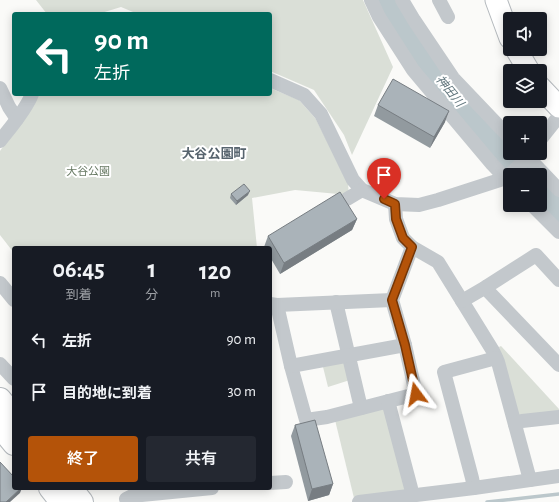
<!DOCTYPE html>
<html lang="ja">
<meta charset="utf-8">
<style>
:root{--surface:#171b24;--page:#242831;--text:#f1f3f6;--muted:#9ea1a6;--accent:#b45309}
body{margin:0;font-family:"Alegreya Sans","Noto Sans JP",sans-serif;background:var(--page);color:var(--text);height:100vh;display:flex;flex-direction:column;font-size:15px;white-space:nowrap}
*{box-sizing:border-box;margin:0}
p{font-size:13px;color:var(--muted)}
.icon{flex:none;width:22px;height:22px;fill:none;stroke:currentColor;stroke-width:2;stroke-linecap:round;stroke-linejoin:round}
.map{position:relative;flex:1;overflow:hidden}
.drawer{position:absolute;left:12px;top:246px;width:260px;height:244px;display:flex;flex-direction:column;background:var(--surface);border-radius:4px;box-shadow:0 2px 10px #0003}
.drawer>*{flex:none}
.banner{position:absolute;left:12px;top:12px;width:260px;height:84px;border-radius:4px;box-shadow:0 2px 10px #0003;background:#00695c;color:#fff;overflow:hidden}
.buttons{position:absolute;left:503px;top:12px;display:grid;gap:8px}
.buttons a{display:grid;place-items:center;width:44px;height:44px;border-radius:4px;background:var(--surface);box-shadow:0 2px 10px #0003;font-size:20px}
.pin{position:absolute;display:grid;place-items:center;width:34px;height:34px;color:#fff;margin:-41px -17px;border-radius:50% 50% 50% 0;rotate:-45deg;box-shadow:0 0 4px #0007}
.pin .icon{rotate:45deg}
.me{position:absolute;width:44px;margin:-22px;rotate:347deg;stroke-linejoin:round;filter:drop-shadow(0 0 3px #0008)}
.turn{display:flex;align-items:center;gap:14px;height:84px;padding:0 16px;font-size:18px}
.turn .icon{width:52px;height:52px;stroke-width:2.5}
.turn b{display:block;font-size:28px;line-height:34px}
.eta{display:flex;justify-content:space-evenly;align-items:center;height:68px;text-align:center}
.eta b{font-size:24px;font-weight:600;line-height:28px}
.cta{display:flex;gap:8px;margin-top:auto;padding:8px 16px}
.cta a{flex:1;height:46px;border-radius:4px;background:var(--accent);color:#fff;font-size:16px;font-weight:600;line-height:46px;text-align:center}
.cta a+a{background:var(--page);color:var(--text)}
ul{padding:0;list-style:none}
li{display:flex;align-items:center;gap:12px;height:52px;padding:0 16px}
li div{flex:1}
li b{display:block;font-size:15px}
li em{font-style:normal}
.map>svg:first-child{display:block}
.green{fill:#dadfd7}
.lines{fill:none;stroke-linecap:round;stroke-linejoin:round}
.stream{stroke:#bbc7cb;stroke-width:3.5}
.river{stroke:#bbc7cb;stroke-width:21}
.primary-casing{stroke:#b5babe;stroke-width:23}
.trunk-casing{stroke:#b4b9bd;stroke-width:24}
.minor{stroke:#c3c8cc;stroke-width:14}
.primary{stroke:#fff;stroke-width:21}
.trunk{stroke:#fff;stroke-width:22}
.wall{fill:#929a9f}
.shaded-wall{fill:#777d82}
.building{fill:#aab3b9;stroke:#777d82}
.route-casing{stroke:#753606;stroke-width:10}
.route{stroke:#b45309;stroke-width:7}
.labels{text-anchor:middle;stroke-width:4;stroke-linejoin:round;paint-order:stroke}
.park-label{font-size:11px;fill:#687a64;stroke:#fff}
.water-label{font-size:12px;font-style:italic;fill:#60757c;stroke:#fff}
.quarter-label{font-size:13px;font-weight:bold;fill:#57646e;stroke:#fff}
</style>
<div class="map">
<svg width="559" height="502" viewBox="0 0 559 502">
<rect width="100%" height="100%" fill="#fafaf8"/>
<g class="green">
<polygon points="36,0 363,0 393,67 352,155 344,135 314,90 270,71 270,14 138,14 121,7 98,14 47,14"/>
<polygon points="270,88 299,100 316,119 348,184 349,195 295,190 252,198 257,248 14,248 14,253 0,235 0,151 35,99 38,94 270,94"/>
<polygon points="501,346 559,409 559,412 522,418 516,412 499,347"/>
<polygon points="345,359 350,380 328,387 322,363"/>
<polygon points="381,407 386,409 407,491 354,498 335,420"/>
</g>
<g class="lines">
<polyline class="stream" points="487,502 559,494"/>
<g class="river">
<polyline points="386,0 417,50 478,127 524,175"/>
<polyline points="540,192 559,212"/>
</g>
<defs>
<g id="primary">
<polyline points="496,0 510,38"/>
<polyline points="516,49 529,71"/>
<polyline points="540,87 559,107"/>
</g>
<g id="trunk">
<polyline points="0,399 14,416"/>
<polyline points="0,427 14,444"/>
<polyline points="50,488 61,502"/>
<polyline points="71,488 82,502"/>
</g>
</defs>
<use href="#primary" class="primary-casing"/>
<use href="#trunk" class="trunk-casing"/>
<g class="minor">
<polyline points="371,0 379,17 413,70 492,164 510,183"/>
<polyline points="402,0 414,20 453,78 510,138"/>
<polyline points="439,0 448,17"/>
<polyline points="270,80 304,95 321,114 353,180 362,190 395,204 419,205 438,200 506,178 525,160 530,153"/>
<polyline points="0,88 9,107 17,119"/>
<polyline points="540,140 559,116"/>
<path d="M0,141C10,128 26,110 32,94"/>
<polyline points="524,153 559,190"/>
<polyline points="347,199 362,190"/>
<polyline points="395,204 396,219 403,238 412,247 438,262 493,351 498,362 530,480"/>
<polyline points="532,205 559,232"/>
<polyline points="0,283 14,300"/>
<polyline points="486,287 488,291 559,365"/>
<polyline points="462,301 486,287 536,255 559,280"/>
<polyline points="336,302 361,408"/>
<polyline points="270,304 277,305 392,300"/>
<polyline points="277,305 291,366 306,420 327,417 416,394 405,345 392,300 412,247"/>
<polyline points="496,358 444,372 472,478 474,488 559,476"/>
<polyline points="0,364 14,379"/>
<polyline points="291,366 405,345"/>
<polyline points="388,401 411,488 412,496"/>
<polyline points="515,424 522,421 559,417"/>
<polyline points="270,483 286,482"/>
<polyline points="126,499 132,496 212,488"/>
<polyline points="359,502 474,488"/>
</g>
<use href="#primary" class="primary"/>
<use href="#trunk" class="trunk"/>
</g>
<g class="wall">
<polygon points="378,105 445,122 430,148 374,116"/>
<polygon points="231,194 248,195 236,205 230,198"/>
<polygon points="357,219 352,230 280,274 270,257 270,248 264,248 264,247 268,236"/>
<polygon points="295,425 333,484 329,495 308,501 291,436"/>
</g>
<g class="shaded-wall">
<polygon points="449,111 445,122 430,148 434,137"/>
<polygon points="250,191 248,195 236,205 237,201"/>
<polygon points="357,219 352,230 280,274 284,263"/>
<polygon points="333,484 329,495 308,501 312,489"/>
<polygon points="21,488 22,488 20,493 10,502 6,502"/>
</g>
<g class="building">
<polygon points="393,79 449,111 434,137 378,105"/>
<polygon points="244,184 250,191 237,201 231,194"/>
<polygon points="340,192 357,219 284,263 268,236"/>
<polygon points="315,420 333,484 312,489 295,425"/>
<polygon points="0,462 14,477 14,488 21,488 6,502 0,502"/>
</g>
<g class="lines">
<defs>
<polyline id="route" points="384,199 395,204 396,219 403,238 412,247 392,300 405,345 416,394"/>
</defs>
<use href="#route" class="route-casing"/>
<use href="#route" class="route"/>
</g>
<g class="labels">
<g class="park-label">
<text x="88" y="175">大谷公園</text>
</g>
<g class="water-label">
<text transform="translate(450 91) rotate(51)" y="4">神田川</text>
</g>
<g class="quarter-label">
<text x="214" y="158">大谷公園町</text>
</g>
</g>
</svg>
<div class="buttons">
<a><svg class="icon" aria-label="sound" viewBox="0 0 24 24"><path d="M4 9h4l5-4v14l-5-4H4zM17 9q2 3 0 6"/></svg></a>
<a><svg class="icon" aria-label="layers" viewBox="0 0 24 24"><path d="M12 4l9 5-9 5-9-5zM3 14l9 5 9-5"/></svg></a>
<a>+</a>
<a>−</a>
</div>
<div class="pin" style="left:384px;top:199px;background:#d93025"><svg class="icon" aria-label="arrive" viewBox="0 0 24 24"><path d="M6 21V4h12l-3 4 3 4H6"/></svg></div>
<svg class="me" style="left:416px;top:394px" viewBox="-20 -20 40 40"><path d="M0-17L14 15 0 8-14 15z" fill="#b45309" stroke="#fff" stroke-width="4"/></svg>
<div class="banner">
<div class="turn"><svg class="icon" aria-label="left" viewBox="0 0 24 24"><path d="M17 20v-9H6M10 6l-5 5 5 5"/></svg><div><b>90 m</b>左折</div></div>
</div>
<section class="drawer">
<div class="eta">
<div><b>06:45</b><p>到着</p></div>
<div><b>1</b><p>分</p></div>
<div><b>120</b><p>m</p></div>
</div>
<ul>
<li><svg class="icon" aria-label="left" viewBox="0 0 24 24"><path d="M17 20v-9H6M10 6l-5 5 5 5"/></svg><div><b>左折</b></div><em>90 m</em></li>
<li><svg class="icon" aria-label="arrive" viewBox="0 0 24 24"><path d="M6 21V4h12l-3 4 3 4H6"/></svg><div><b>目的地に到着</b></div><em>30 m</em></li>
</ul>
<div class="cta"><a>終了</a><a>共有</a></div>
</section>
</div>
